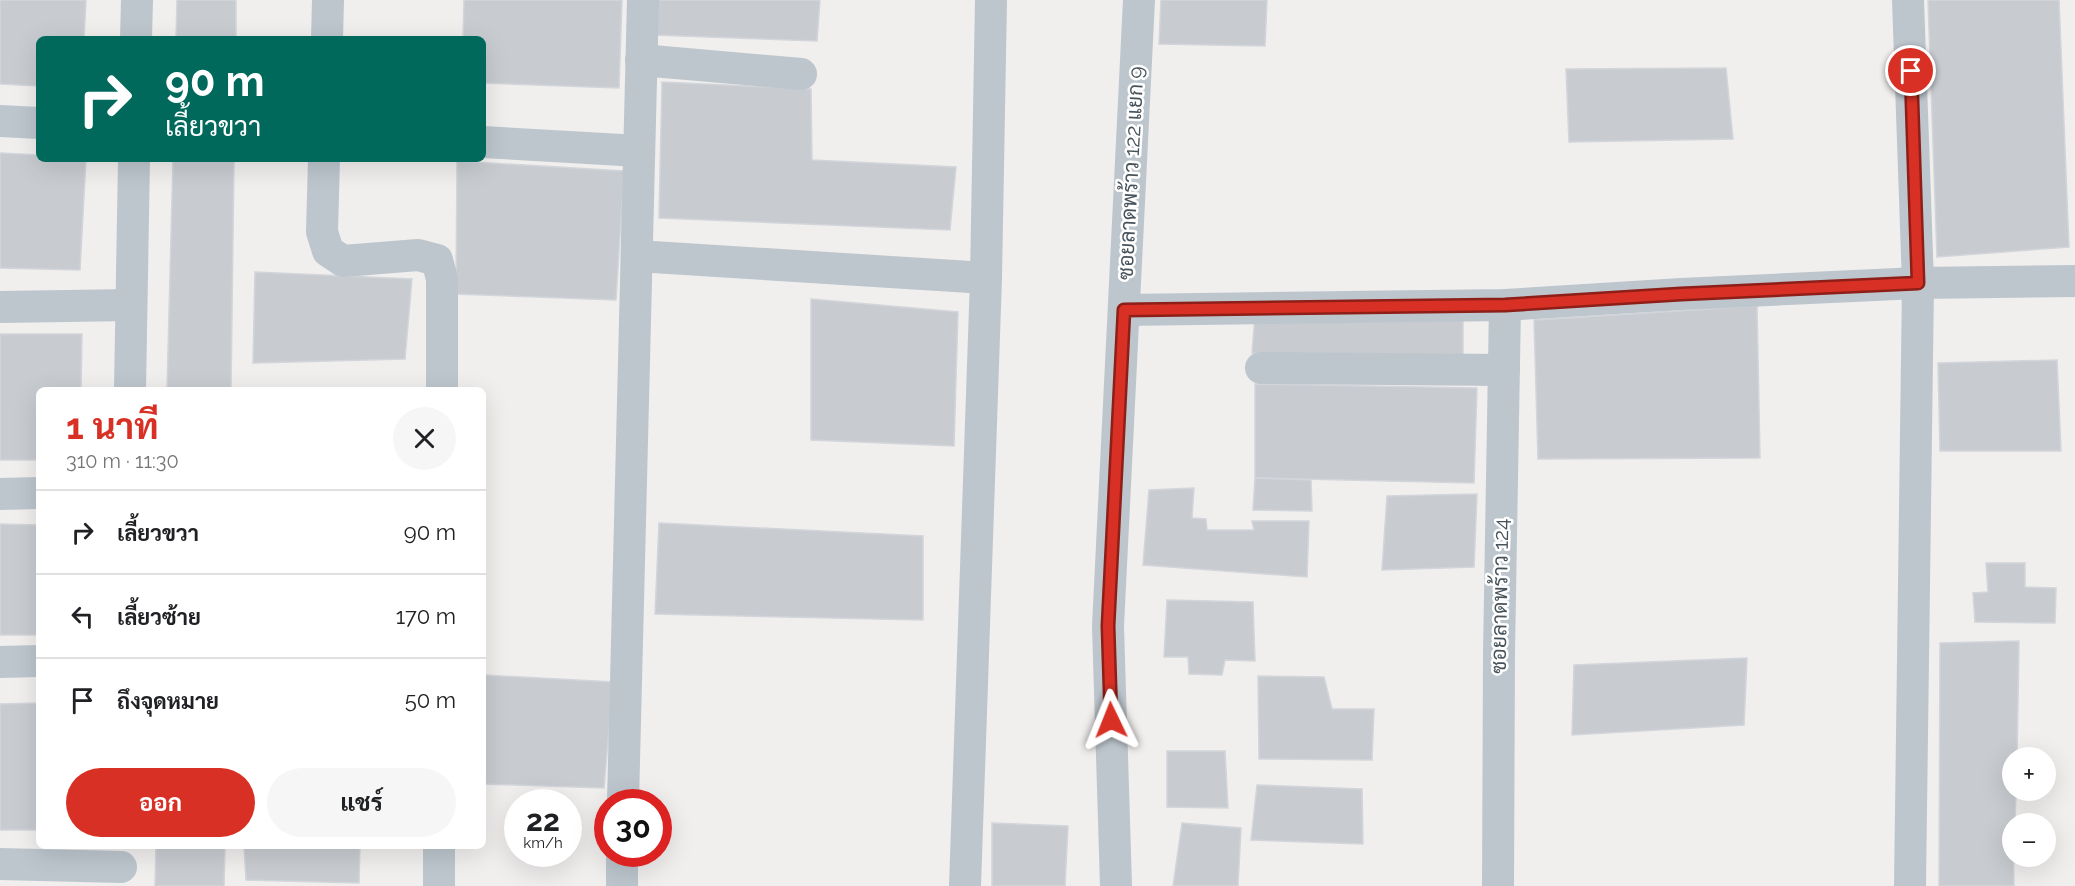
<!DOCTYPE html>
<html lang="th">
<meta charset="utf-8">
<style>
:root{--surface:#fff;--page:#f6f6f6;--text:#202124;--muted:#757577;--line:#e0e0e0;--accent:#d93025}
body{margin:0;font-family:Raleway,Sarabun,sans-serif;background:var(--page);color:var(--text);height:100vh;display:flex;flex-direction:column;font-size:22px;white-space:nowrap}
*{box-sizing:border-box;margin:0}
p{font-size:20px;color:var(--muted)}
.icon{flex:none;width:33px;height:33px;fill:none;stroke:currentColor;stroke-width:2;stroke-linecap:round;stroke-linejoin:round}
.map{position:relative;flex:1;overflow:hidden}
.drawer{position:absolute;left:36px;top:387px;width:450px;height:462px;display:flex;flex-direction:column;background:var(--surface);border-radius:9px;box-shadow:0 6px 24px #0002}
.drawer>*{flex:none}
.top-card{position:absolute;left:36px;top:36px;width:450px;height:126px;border-radius:9px;box-shadow:0 6px 24px #0002;background:#00695c;color:#fff;overflow:hidden}
.controls{position:absolute;left:2002px;top:747px;display:grid;gap:12px}
.controls a{display:grid;place-items:center;width:54px;height:54px;border-radius:50%;background:var(--surface);box-shadow:0 6px 24px #0002;font-size:30px}
.speed{position:absolute;left:504px;top:789px;display:flex;gap:12px;font-size:30px;font-weight:700;text-align:center}
.speed>*{display:grid;place-content:center;width:78px;height:78px;border-radius:50%;background:var(--surface);box-shadow:0 6px 24px #0002;line-height:1}
.speed small{font-size:15px;font-weight:400}
.speed .limit{border:9px solid #d22;background:#fff;color:#111}
.pin{position:absolute;display:grid;place-items:center;width:51px;height:51px;color:#fff;margin:-26px;border:3px solid #fff;border-radius:50%;box-shadow:0 2px 6px #0007}
.me{position:absolute;width:66px;margin:-33px;rotate:358deg;stroke-linejoin:round;filter:drop-shadow(0 0 4px #0008)}
.turn{display:flex;align-items:center;gap:21px;height:126px;padding:0 30px;font-size:27px}
.turn .icon{width:78px;height:78px;stroke-width:2.5}
.turn b{display:block;font-size:42px;line-height:51px}
.round{display:grid;place-items:center;flex:none;width:63px;height:63px;border-radius:32px;background:var(--page)}
.overview{display:flex;align-items:center;justify-content:space-between;height:102px;padding:0 30px}
h1{font-size:36px;font-weight:700;line-height:45px;color:var(--accent)}
.button{display:flex;gap:12px;margin-top:auto;padding:12px 30px}
.button a{flex:1;height:69px;border-radius:36px;background:var(--accent);color:#fff;font-size:24px;font-weight:700;line-height:69px;text-align:center}
.button a+a{background:var(--page);color:var(--text)}
ul{padding:0;list-style:none}
li{display:flex;align-items:center;gap:18px;height:84px;padding:0 30px;border-top:2px solid var(--line)}
li div{flex:1}
li b{display:block;font-size:22px}
li em{font-style:normal}
.map>svg:first-child{display:block}
.building{fill:#c8ccd1;stroke:#d2d5da;stroke-width:1.5}
.lines{fill:none;stroke-linecap:round;stroke-linejoin:round}
.street{stroke:#bdc6cd;stroke-width:32}
.route-casing{stroke:#8d1f18;stroke-width:15}
.route{stroke:#d93025;stroke-width:10}
.labels{text-anchor:middle;stroke-width:5;stroke-linejoin:round;paint-order:stroke}
.street-label{font-size:21px;fill:#47535b;stroke:#fff}
</style>
<div class="map">
<svg width="2075" height="886" viewBox="0 0 2075 886">
<rect width="100%" height="100%" fill="#f1eeee"/>
<g class="building">
<polygon points="0,0 86,0 84,39 39,39 39,86 0,84"/>
<polygon points="177,0 236,0 236,39 176,39"/>
<polygon points="464,0 622,0 619,88 483,83 483,39 463,39"/>
<polygon points="655,0 820,0 817,41 653,35"/>
<polygon points="1161,0 1267,0 1265,46 1159,44"/>
<polygon points="1928,0 2059,0 2069,247 1937,257"/>
<polygon points="1726,68 1733,139 1569,142 1566,69"/>
<polygon points="662,82 811,89 812,160 956,167 950,230 659,218"/>
<polygon points="0,153 39,155 39,159 86,159 80,270 0,268"/>
<polygon points="173,159 234,159 231,390 167,390"/>
<polygon points="457,161 624,171 616,300 456,294"/>
<polygon points="255,272 412,279 405,359 253,363"/>
<polygon points="811,299 958,312 954,446 811,440"/>
<polygon points="1757,306 1760,458 1538,459 1534,320"/>
<polygon points="1463,311 1463,355 1252,353 1255,316"/>
<polygon points="0,334 82,334 81,390 39,390 39,460 0,460"/>
<polygon points="2057,360 2061,451 1940,451 1938,363"/>
<polygon points="1255,384 1477,388 1474,483 1255,478"/>
<polygon points="1255,478 1311,480 1312,511 1253,510"/>
<polygon points="1194,488 1192,518 1206,519 1207,530 1254,530 1252,521 1309,521 1307,577 1143,565 1149,490"/>
<polygon points="1477,494 1474,567 1382,570 1387,496"/>
<polygon points="659,523 923,536 923,620 655,614"/>
<polygon points="0,524 39,525 39,635 0,635"/>
<polygon points="1986,563 2025,563 2025,587 2056,588 2055,623 1975,622 1973,593 1988,592"/>
<polygon points="1167,600 1253,602 1255,661 1225,660 1222,675 1189,674 1188,657 1164,657"/>
<polygon points="2019,641 2017,758 2013,758 2013,790 2016,790 2015,824 2013,824 2014,886 1939,886 1940,643"/>
<polygon points="1747,658 1744,725 1572,735 1574,665"/>
<polygon points="483,675 613,682 604,788 483,784"/>
<polygon points="1258,676 1324,677 1332,709 1374,709 1372,760 1259,759"/>
<polygon points="39,703 39,830 0,830 0,704"/>
<polygon points="1167,751 1225,751 1228,808 1167,807"/>
<polygon points="1257,785 1362,789 1363,844 1251,840"/>
<polygon points="992,823 1068,826 1065,886 992,886"/>
<polygon points="1182,823 1241,828 1238,886 1173,886"/>
<polygon points="156,846 225,846 224,886 155,886"/>
<polygon points="244,846 360,846 359,883 246,880"/>
</g>
<g class="lines">
<g class="street">
<polyline points="1908,0 1918,283 1910,886"/>
<polyline points="136,39 137,0"/>
<polyline points="327,39 328,0"/>
<polyline points="641,60 801,74"/>
<polyline points="0,121 39,123"/>
<polyline points="483,142 639,151"/>
<polyline points="324,159 322,232 328,251 343,261 418,255 437,260 442,279 442,390"/>
<polyline points="637,256 986,278"/>
<polyline points="0,307 131,305"/>
<polyline points="1124,310 1505,305 1681,294 1918,283 2075,281"/>
<polyline points="1261,368 1504,370"/>
<polyline points="130,390 134,159"/>
<polyline points="0,494 39,493"/>
<polyline points="0,662 39,661"/>
<polyline points="623,802 643,0"/>
<polyline points="0,864 121,867"/>
<polyline points="439,886 439,846"/>
<polyline points="622,886 622,854"/>
<polyline points="965,886 986,278 991,0"/>
<polyline points="1116,886 1108,626 1139,0"/>
<polyline points="1498,886 1499,653 1505,305"/>
</g>
</g>
<g class="lines">
<defs>
<polyline id="route" points="1111,720 1108,626 1124,310 1505,305 1681,294 1918,283 1911,71"/>
</defs>
<use href="#route" class="route-casing"/>
<use href="#route" class="route"/>
</g>
<g class="labels">
<g class="street-label">
<text transform="translate(1131 173) rotate(-87)" y="7">ซอยลาดพร้าว 122 แยก 9</text>
<text transform="translate(1500 596) rotate(-89)" y="7">ซอยลาดพร้าว 124</text>
</g>
</g>
</svg>
<div class="controls">
<a>+</a>
<a>−</a>
</div>
<div class="speed"><div>22<small>km/h</small></div><div class="limit">30</div></div>
<div class="pin" style="left:1911px;top:71px;background:#d93025"><svg class="icon" aria-label="arrive" viewBox="0 0 24 24"><path d="M6 21V4h12l-3 4 3 4H6"/></svg></div>
<svg class="me" style="left:1111px;top:720px" viewBox="-20 -20 40 40"><path d="M0-17L14 15 0 8-14 15z" fill="#d93025" stroke="#fff" stroke-width="4"/></svg>
<div class="top-card">
<div class="turn"><svg class="icon" aria-label="right" viewBox="0 0 24 24"><path d="M7 20v-9h11M14 6l5 5-5 5"/></svg><div><b>90 m</b>เลี้ยวขวา</div></div>
</div>
<section class="drawer">
<div class="overview"><div><h1>1 นาที</h1><p>310 m · 11:30</p></div><a class="round"><svg class="icon" aria-label="close" viewBox="0 0 24 24"><path d="M6 6l12 12M18 6L6 18"/></svg></a></div>
<ul>
<li><svg class="icon" aria-label="right" viewBox="0 0 24 24"><path d="M7 20v-9h11M14 6l5 5-5 5"/></svg><div><b>เลี้ยวขวา</b></div><em>90 m</em></li>
<li><svg class="icon" aria-label="left" viewBox="0 0 24 24"><path d="M17 20v-9H6M10 6l-5 5 5 5"/></svg><div><b>เลี้ยวซ้าย</b></div><em>170 m</em></li>
<li><svg class="icon" aria-label="arrive" viewBox="0 0 24 24"><path d="M6 21V4h12l-3 4 3 4H6"/></svg><div><b>ถึงจุดหมาย</b></div><em>50 m</em></li>
</ul>
<div class="button"><a>ออก</a><a>แชร์</a></div>
</section>
</div>
